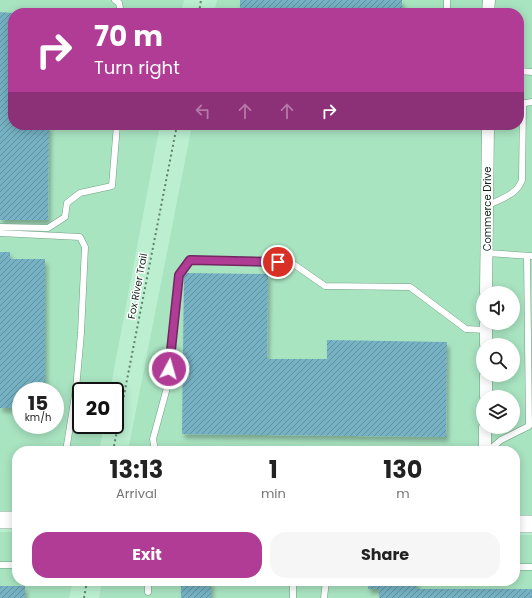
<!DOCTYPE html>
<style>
:root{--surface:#fff;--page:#f6f6f6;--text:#222;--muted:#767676;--accent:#b03c95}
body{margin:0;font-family:Poppins,sans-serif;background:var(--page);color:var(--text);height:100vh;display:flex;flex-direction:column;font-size:15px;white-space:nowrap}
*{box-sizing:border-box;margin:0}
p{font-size:13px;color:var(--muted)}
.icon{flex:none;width:22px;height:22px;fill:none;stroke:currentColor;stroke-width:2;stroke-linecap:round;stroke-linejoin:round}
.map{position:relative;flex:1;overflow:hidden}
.panel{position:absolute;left:12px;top:446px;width:508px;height:140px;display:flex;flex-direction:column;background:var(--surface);border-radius:16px;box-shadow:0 2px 10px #0003}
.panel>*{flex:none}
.top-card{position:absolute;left:8px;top:8px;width:516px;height:122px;border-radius:16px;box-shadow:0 2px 10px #0003;background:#b03c95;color:#fff;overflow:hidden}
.buttons{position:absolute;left:476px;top:286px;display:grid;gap:8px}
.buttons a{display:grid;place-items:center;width:44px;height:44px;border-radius:50%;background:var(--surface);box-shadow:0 2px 10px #0003;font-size:20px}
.speed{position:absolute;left:12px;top:382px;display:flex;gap:8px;font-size:20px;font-weight:700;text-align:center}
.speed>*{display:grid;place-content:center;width:52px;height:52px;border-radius:50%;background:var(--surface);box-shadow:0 2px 10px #0003;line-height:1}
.speed small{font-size:10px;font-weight:400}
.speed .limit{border:2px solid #111;border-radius:6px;background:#fff;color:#111}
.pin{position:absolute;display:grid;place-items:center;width:34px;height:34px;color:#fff;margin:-17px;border:2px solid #fff;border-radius:50%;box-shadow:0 1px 4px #0007}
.me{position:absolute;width:44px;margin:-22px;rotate:6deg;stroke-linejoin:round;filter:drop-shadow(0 0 3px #0008)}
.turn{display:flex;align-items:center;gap:14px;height:84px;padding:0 20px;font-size:18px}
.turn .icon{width:52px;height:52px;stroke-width:2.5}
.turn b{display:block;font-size:28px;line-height:34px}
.lanes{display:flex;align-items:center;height:38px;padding:0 20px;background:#0003;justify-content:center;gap:20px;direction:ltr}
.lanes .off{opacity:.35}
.eta{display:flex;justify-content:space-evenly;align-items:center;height:68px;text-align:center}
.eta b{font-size:24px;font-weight:700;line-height:28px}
.button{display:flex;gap:8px;margin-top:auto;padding:8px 20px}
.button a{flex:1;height:46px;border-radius:16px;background:var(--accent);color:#fff;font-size:16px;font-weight:700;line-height:46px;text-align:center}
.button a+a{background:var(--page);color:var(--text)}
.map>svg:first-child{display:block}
.built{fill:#a9e4c1;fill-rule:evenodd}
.building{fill:url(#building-hatch);filter:url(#shadow)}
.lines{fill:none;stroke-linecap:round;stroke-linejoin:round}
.service-casing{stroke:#6f9f83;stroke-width:7}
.minor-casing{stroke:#6f9f83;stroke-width:13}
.secondary-casing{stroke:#6f9f83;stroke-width:18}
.path{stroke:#5e806c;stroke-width:2;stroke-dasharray:2 3;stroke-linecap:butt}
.service{stroke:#fff;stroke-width:6}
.minor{stroke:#fff;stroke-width:12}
.secondary{stroke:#fff;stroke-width:17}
.route-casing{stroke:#722761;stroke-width:10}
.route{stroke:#b03c95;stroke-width:7}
.labels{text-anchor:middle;stroke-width:3;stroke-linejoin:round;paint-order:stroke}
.street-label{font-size:10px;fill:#11251a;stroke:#fff}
</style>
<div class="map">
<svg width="532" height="598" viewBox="0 0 532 598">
<defs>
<pattern id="building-hatch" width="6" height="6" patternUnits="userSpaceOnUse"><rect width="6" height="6" fill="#76b2c4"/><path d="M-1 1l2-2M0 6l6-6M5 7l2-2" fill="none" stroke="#5f919e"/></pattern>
<filter id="shadow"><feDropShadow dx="2.5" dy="4.5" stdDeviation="2" flood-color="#0004"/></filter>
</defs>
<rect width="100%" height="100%" fill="#bbefd0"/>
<g class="built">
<path d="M0,0H184L181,13H13V125H160L110,391H81V425H104L99,451H17V511H0ZM21,391H55V425H21Z"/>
<path d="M217,0H532V515H515V451H128L192,125H519V13H214ZM483,293H513V323H483ZM483,345H513V375H483ZM483,397H513V427H483Z"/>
<polygon points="0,532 17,532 17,581 73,581 69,598 0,598"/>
<polygon points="515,535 532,535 532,598 99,598 102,581 515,581"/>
</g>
<g class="building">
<rect x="240" y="0" width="162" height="13"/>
<polygon points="0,12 13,13 13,125 49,125 48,220 0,220"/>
<polygon points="0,252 10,252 10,259 45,259 45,391 21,391 21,408 0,408"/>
<polygon points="186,273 268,274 267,359 327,359 327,340 447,342 446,437 182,434 184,276"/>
<rect x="181" y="581" width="30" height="17"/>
<polygon points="368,581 417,581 417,589 532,589 532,598 379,598 379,589 368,589"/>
<rect x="0" y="586" width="25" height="12"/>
</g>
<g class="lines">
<defs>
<g id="service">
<polyline points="115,0 119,3 121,13"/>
<polyline points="447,13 447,0"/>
<polyline points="519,71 532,72"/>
<polyline points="519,104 532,102"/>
<path d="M487,206C500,199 517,195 522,180L523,104"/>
<polyline points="0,227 48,228 65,217 67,203 80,193 112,186 117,125"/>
<polyline points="0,233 80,237 85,247 81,333 76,389 66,451"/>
<polyline points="487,253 532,256"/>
<polyline points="155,451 153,439 168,384 179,275 190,259 292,263 325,286 410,287 466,329 486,330"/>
<polyline points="488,451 501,440 529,426 527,256"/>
<polyline points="0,565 17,565"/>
<polyline points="515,567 532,567"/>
<polyline points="148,581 148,592"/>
<polyline points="293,598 293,581"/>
<polyline points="324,598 326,581"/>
</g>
<g id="minor">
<polyline points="488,13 489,0"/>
<polyline points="486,293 488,125"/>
<polyline points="486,345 486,323"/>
<polyline points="486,397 486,375"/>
<polyline points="485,451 485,427"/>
</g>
<g id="secondary">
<polyline points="0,520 17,520"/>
<polyline points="515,524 532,524"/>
</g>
</defs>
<use href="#service" class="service-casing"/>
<use href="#minor" class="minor-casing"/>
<use href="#secondary" class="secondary-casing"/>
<g class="path">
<polyline points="199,13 201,0"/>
<polyline points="113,451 177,125"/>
<polyline points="84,598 87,581"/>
</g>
<use href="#service" class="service"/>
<use href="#minor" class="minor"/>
<use href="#secondary" class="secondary"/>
</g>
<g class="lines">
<defs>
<polyline id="route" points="169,369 179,275 190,260 278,262"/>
</defs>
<use href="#route" class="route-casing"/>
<use href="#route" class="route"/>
</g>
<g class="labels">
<g class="street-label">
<text transform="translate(487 209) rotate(-90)" y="4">Commerce Drive</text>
<text transform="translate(137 286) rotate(-79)" y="4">Fox River Trail</text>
</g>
</g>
</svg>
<div class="buttons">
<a><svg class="icon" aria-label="sound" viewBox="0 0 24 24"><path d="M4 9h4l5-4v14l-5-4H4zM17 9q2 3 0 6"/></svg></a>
<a><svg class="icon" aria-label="search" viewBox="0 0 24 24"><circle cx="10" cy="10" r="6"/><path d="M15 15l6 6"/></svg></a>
<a><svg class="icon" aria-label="layers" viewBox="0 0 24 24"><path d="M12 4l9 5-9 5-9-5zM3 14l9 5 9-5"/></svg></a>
</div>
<div class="speed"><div>15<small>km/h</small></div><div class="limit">20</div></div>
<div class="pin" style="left:278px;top:262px;background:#d93025"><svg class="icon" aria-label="arrive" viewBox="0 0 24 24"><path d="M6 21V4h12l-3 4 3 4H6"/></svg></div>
<svg class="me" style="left:169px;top:369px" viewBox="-20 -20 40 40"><circle r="17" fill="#b03c95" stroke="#fff" stroke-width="3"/><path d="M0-11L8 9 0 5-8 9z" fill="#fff"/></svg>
<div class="top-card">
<div class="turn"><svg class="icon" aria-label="right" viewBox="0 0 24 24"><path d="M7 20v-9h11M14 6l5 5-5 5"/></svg><div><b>70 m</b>Turn right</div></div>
<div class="lanes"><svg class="icon off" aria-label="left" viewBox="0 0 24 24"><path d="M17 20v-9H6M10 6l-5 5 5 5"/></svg><svg class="icon off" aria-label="ahead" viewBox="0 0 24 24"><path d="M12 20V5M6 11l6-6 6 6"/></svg><svg class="icon off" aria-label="ahead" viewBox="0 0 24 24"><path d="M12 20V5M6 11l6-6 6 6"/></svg><svg class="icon" aria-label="right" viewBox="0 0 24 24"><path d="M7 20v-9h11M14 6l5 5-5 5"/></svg></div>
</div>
<section class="panel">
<div class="eta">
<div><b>13:13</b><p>Arrival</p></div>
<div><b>1</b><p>min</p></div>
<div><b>130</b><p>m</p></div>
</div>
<div class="button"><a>Exit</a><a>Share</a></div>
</section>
</div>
